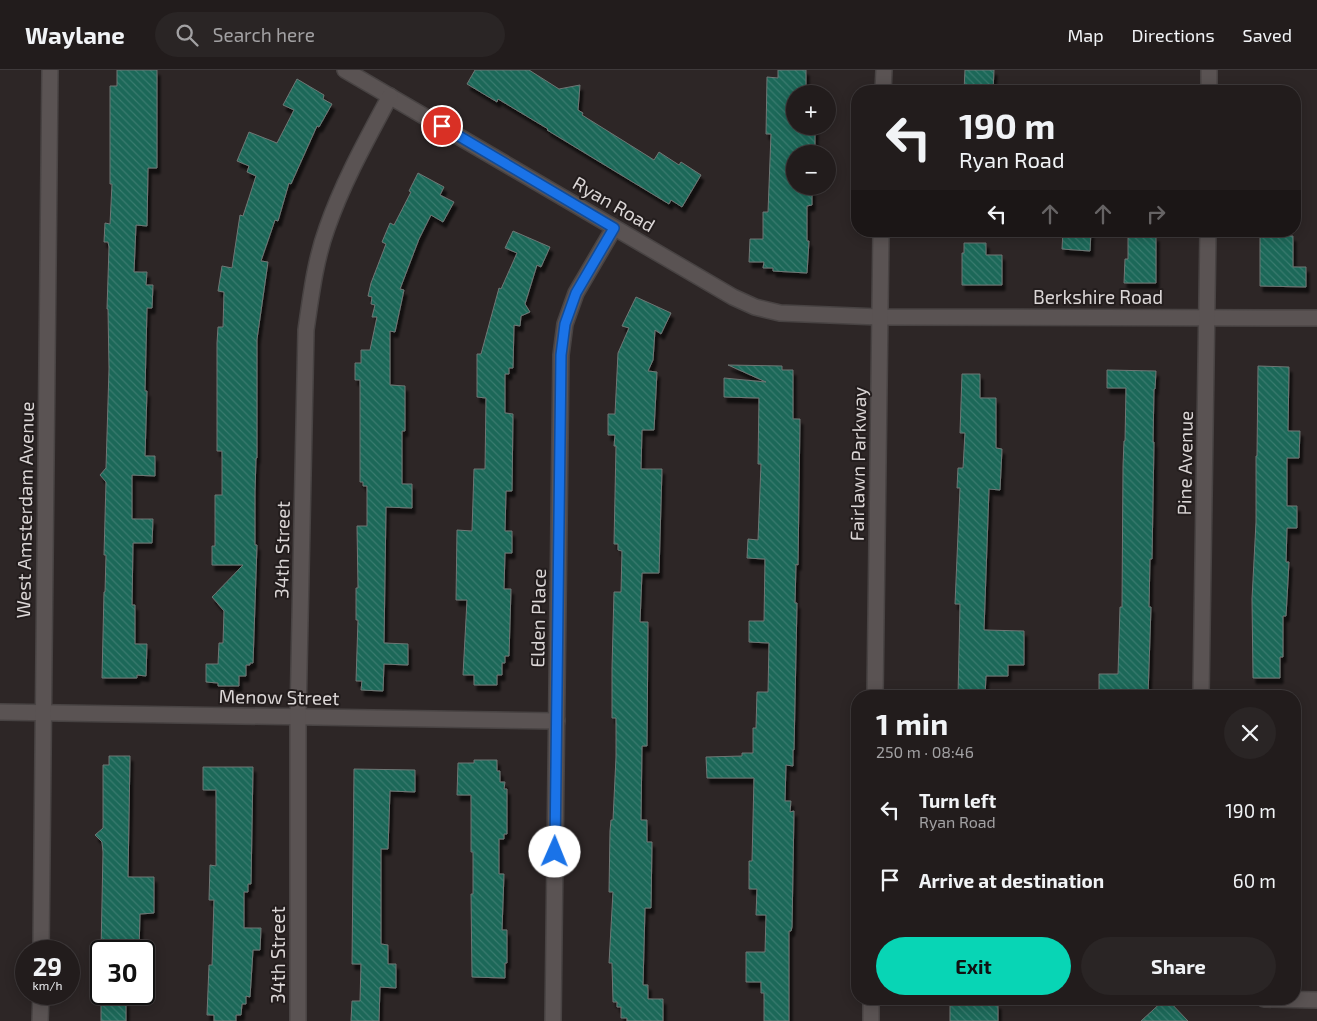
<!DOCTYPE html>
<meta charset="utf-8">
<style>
:root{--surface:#221c1c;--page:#2a2525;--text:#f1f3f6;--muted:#a2a1a3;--line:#3f3a3b;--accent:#08d5b5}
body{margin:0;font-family:"Exo 2",sans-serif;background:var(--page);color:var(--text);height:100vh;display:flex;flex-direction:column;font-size:19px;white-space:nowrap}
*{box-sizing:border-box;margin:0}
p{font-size:16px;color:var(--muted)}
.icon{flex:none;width:28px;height:28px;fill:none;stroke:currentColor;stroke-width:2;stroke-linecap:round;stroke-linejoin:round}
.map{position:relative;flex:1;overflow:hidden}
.side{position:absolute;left:851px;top:620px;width:450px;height:315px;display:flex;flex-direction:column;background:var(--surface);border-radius:20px;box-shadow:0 2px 12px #0003,0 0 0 1px var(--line)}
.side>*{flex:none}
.banner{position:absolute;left:851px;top:15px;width:450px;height:152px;border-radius:20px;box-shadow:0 2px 12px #0003,0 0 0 1px var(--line);background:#221c1c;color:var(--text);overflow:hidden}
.tools{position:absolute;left:786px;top:15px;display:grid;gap:10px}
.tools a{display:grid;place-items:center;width:50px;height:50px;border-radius:50%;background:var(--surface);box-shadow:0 2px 12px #0003,0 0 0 1px var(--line);font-size:25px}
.speed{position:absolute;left:15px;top:870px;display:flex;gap:10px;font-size:25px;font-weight:700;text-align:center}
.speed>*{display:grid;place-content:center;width:65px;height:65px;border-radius:50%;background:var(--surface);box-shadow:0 2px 12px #0003,0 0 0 1px var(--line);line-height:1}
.speed small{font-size:12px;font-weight:400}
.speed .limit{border:2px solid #111;border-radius:8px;background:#fff;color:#111}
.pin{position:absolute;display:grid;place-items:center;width:42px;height:42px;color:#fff;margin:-21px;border:2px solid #fff;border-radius:50%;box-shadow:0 1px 5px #0007}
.me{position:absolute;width:55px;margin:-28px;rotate:1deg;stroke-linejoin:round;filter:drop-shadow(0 0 4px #0008)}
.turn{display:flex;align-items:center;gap:18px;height:105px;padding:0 25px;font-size:22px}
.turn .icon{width:65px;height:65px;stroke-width:2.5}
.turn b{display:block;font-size:35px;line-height:42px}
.lanes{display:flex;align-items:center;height:48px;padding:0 25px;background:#0003;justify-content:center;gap:25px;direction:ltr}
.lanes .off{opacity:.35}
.round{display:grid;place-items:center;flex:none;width:52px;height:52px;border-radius:26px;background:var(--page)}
.head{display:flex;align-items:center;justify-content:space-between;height:85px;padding:0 25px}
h1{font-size:30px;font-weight:700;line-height:38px}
.action{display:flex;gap:10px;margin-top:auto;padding:10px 25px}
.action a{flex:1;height:58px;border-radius:30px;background:var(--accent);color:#111;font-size:20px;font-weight:700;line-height:58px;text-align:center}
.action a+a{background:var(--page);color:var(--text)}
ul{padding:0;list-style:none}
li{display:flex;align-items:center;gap:15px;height:70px;padding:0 25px}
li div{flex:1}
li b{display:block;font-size:19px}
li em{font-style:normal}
header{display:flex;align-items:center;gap:30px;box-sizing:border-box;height:70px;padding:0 25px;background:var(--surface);border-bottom:1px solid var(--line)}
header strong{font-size:24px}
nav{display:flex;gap:28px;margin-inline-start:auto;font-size:18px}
.search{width:350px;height:45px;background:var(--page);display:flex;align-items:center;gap:12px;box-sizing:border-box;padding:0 18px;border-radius:28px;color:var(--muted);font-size:19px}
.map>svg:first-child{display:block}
.building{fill:url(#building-back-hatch);stroke:#6f7775;filter:url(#shadow)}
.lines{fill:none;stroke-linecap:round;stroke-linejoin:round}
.minor-casing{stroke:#484343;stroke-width:18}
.minor{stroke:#5a5353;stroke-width:15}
.route-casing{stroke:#114b97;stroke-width:12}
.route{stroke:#1a73e8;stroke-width:9}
.labels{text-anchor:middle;stroke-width:4;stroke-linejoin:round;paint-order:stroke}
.street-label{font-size:19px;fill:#dbd6d6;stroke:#231d1d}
</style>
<header>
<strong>Waylane</strong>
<div class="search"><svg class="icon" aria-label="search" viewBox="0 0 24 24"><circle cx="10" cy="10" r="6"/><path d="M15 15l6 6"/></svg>Search here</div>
<nav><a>Map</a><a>Directions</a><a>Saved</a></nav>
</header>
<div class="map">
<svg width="1317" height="951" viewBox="0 0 1317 951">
<defs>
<pattern id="building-back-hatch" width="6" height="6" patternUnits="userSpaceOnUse" patternTransform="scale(1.25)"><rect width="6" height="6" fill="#1a6758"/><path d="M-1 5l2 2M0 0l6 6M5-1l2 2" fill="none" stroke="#3b7c6f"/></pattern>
<filter id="shadow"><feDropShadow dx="3" dy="5.5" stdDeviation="1" flood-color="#0009"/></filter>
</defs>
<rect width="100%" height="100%" fill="#2d2626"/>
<g class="building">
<polygon points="117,0 157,0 157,98 148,98 147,156 136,155 134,202 147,202 146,215 153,215 152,238 147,238 145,321 147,321 145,386 155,386 155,406 132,405 132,449 153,449 152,473 133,473 132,535 135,535 135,574 147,574 146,606 137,605 137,608 102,608 104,522 105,522 106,485 104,485 106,412 100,405 106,398 109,299 108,239 107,239 109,177 108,172 104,172 105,153 110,154 112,114 110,114 110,16 117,16"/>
<polygon points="475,0 529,0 559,19 580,15 578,40 583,43 582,45 654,90 659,82 679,95 681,92 701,105 682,137 671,130 669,134 547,60 548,59 498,29 497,32 467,14"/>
<polygon points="778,0 806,0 806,20 797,19 797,24 795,24 795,56 815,56 815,80 801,79 800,84 795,84 795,116 812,118 812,135 807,136 807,171 809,171 807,203 773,201 773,198 763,198 764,192 749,192 750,169 763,169 763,142 768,142 771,64 766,64 767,7 778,8"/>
<polygon points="965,0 994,0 993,21 964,21"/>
<polygon points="297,9 324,25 323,29 332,34 319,57 317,56 291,114 289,113 278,151 275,150 261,191 268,192 257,269 257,388 256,388 255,422 255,475 257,475 253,593 250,593 250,595 246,595 246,606 239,606 239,616 218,616 218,613 206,612 206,594 218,594 219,573 223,573 224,541 212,527 243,495 212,495 212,476 215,476 215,425 222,425 222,381 217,381 217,273 218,257 223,257 224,222 218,221 222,196 232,198 240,145 243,146 256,106 247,102 249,96 237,91 249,62 277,73 294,40 283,35"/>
<polygon points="418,103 444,117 440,125 454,132 443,152 431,145 419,169 400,219 404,220 395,262 390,261 390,315 405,316 405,361 402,361 402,414 412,414 412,438 386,437 384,573 408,574 408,595 384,594 383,621 361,620 362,611 356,611 358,550 356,550 356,518 358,518 357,456 367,456 367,416 363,416 363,412 360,412 360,310 355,310 355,293 361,293 361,280 370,280 377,247 372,247 375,235 371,234 372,227 368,226 371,213 386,174 382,172 390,153 394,155 411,122 409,121"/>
<polygon points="513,161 550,177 541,197 537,195 525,234 530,242 521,246 520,256 514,255 513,298 509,298 509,304 505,304 505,343 513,344 512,421 506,421 505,461 512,461 512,483 505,483 504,519 511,519 509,586 505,586 505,593 502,593 502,605 497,605 497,615 474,615 474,605 463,605 467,530 456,530 457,460 472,461 474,399 485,399 486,328 477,327 477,284 481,284 499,218 501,219 517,183 505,178"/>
<polygon points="1063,161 1091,161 1090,181 1062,179"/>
<polygon points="1260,165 1293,166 1293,197 1306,197 1306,217 1260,216"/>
<polygon points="1128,166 1156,166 1156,213 1124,213 1125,189 1128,189"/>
<polygon points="964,173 986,173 986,185 1002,185 1002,215 962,215 962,183 964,183"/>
<polygon points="636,227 671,243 661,264 655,260 653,290 648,301 657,302 654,360 642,360 641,399 662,399 659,503 642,503 640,552 648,552 647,676 642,676 641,750 647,750 647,772 652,772 651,838 645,838 643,915 648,915 648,929 663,929 663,951 627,951 627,948 621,948 621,937 617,937 617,932 613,932 612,893 609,893 613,822 609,822 610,761 611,750 613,750 616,687 616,648 612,648 612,598 614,522 621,522 622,481 618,480 618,474 614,474 616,376 614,376 615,365 608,365 608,344 615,344 618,283 629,258 622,256"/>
<polygon points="728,295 782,296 782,300 793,300 793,349 800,349 798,495 796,494 795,533 797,533 794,680 793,680 793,696 786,695 785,731 791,731 790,742 794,741 792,857 791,861 789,861 789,951 764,951 764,923 761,923 761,912 746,912 746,882 765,882 766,845 756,845 757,819 749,819 749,791 752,791 754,708 707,708 706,687 742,686 742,683 753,683 753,658 756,658 757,622 768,622 769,573 749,572 749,551 764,551 765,489 747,488 748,469 758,470 761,394 758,394 759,328 724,327 724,308 766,312"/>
<polygon points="1258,296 1289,297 1288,361 1300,361 1299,388 1287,388 1287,436 1297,436 1297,458 1287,458 1286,492 1289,492 1286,546 1283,546 1283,587 1280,587 1280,608 1253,608 1252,529 1256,452 1256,386 1257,386"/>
<polygon points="1107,300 1156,301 1155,319 1154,319 1153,372 1154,372 1152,489 1150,489 1149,537 1151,537 1148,626 1099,626 1099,604 1118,604 1120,537 1122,537 1123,396 1124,371 1125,371 1126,318 1107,318"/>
<polygon points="962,304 980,304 980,328 996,328 996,378 1002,379 1000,420 989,419 984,560 1024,561 1024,595 1008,595 1008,606 986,606 985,626 958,626 960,534 955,534 960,418 957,418 958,398 963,398 965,363 960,363"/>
<polygon points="109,686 130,686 128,807 154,807 154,843 140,844 139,881 101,881 103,782 102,772 95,765 103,758 103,695 109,695"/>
<polygon points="474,690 497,690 497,701 500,701 500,712 505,712 504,719 507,719 507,764 504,764 504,769 499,769 499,804 504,804 502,860 507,860 507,893 505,893 505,908 472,907 471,824 473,824 473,782 471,782 471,725 457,725 458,693 474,693"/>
<polygon points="203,697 253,697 251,814 248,814 248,822 244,822 244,858 261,858 260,880 253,880 250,927 246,926 246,934 242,934 241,945 236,945 236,951 214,951 214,945 207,945 209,895 212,895 214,830 209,830 210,795 216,796 216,720 203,720"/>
<polygon points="354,699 415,700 415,722 390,721 388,779 381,779 381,874 388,875 388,894 396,894 396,918 380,917 379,951 351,951 352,931 360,931 361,894 352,894"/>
<polygon points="101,929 118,929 118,931 126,931 126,951 101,951"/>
<polygon points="950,929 977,929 977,933 998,934 998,951 950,951"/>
<polygon points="1165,929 1167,929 1188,951 1141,951"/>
</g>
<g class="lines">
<defs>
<g id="minor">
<polyline points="345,0 733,227 755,237 780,243 879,247 1317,248"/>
<polyline points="883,21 884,0"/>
<polyline points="1209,21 1209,0"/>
<polyline points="875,626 881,161"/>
<polyline points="1201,626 1208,161"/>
<polyline points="0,642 557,651"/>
<polyline points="41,881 50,0"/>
<polyline points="1264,929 1317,930"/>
<polyline points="40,951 41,924"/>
<path d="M298,951V647L306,260C311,226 315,191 327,158C343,112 367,69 390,26"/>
<polyline points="553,951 561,285 565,254 576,223 614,158"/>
<polyline points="871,951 871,929"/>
</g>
</defs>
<use href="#minor" class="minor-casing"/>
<use href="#minor" class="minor"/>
</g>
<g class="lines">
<defs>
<polyline id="route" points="442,56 614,158 576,223 565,254 561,285 555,782"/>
</defs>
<use href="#route" class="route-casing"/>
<use href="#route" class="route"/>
</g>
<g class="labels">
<g class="street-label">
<text transform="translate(614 134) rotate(30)" y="7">Ryan Road</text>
<text x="1098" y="234">Berkshire Road</text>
<text transform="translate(1185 393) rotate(-89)" y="7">Pine Avenue</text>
<text transform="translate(858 394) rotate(-89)" y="7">Fairlawn Parkway</text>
<text transform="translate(25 440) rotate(-89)" y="7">West Amsterdam Avenue</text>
<text transform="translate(282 480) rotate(-89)" y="7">34th Street</text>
<text transform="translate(538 548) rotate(-89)" y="7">Elden Place</text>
<text transform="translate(279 627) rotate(1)" y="7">Menow Street</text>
<text transform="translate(278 885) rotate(-90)" y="7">34th Street</text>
</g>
</g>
</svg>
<div class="tools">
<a>+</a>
<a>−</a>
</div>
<div class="speed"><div>29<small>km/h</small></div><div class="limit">30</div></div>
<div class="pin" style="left:442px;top:56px;background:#d93025"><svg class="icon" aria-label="arrive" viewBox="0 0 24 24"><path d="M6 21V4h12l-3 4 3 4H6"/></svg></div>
<svg class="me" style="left:555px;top:782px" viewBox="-20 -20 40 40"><circle r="19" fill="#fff"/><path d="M0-13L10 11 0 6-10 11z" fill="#1a73e8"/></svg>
<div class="banner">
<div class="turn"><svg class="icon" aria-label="left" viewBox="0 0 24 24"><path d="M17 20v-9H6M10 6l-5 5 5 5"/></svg><div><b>190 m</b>Ryan Road</div></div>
<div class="lanes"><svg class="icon" aria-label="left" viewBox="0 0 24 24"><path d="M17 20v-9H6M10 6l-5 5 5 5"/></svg><svg class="icon off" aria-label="ahead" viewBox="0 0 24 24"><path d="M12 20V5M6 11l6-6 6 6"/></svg><svg class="icon off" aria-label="ahead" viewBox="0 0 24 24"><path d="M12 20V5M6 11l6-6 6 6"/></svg><svg class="icon off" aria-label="right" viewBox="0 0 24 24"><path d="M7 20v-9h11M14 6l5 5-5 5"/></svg></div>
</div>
<section class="side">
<div class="head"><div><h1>1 min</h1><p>250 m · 08:46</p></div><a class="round"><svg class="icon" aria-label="close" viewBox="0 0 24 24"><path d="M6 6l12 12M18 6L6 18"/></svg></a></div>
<ul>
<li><svg class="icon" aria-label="left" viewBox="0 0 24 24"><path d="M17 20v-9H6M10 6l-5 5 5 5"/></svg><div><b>Turn left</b><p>Ryan Road</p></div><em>190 m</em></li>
<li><svg class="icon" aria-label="arrive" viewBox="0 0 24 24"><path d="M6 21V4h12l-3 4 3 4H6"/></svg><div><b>Arrive at destination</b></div><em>60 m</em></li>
</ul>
<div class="action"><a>Exit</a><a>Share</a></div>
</section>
</div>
